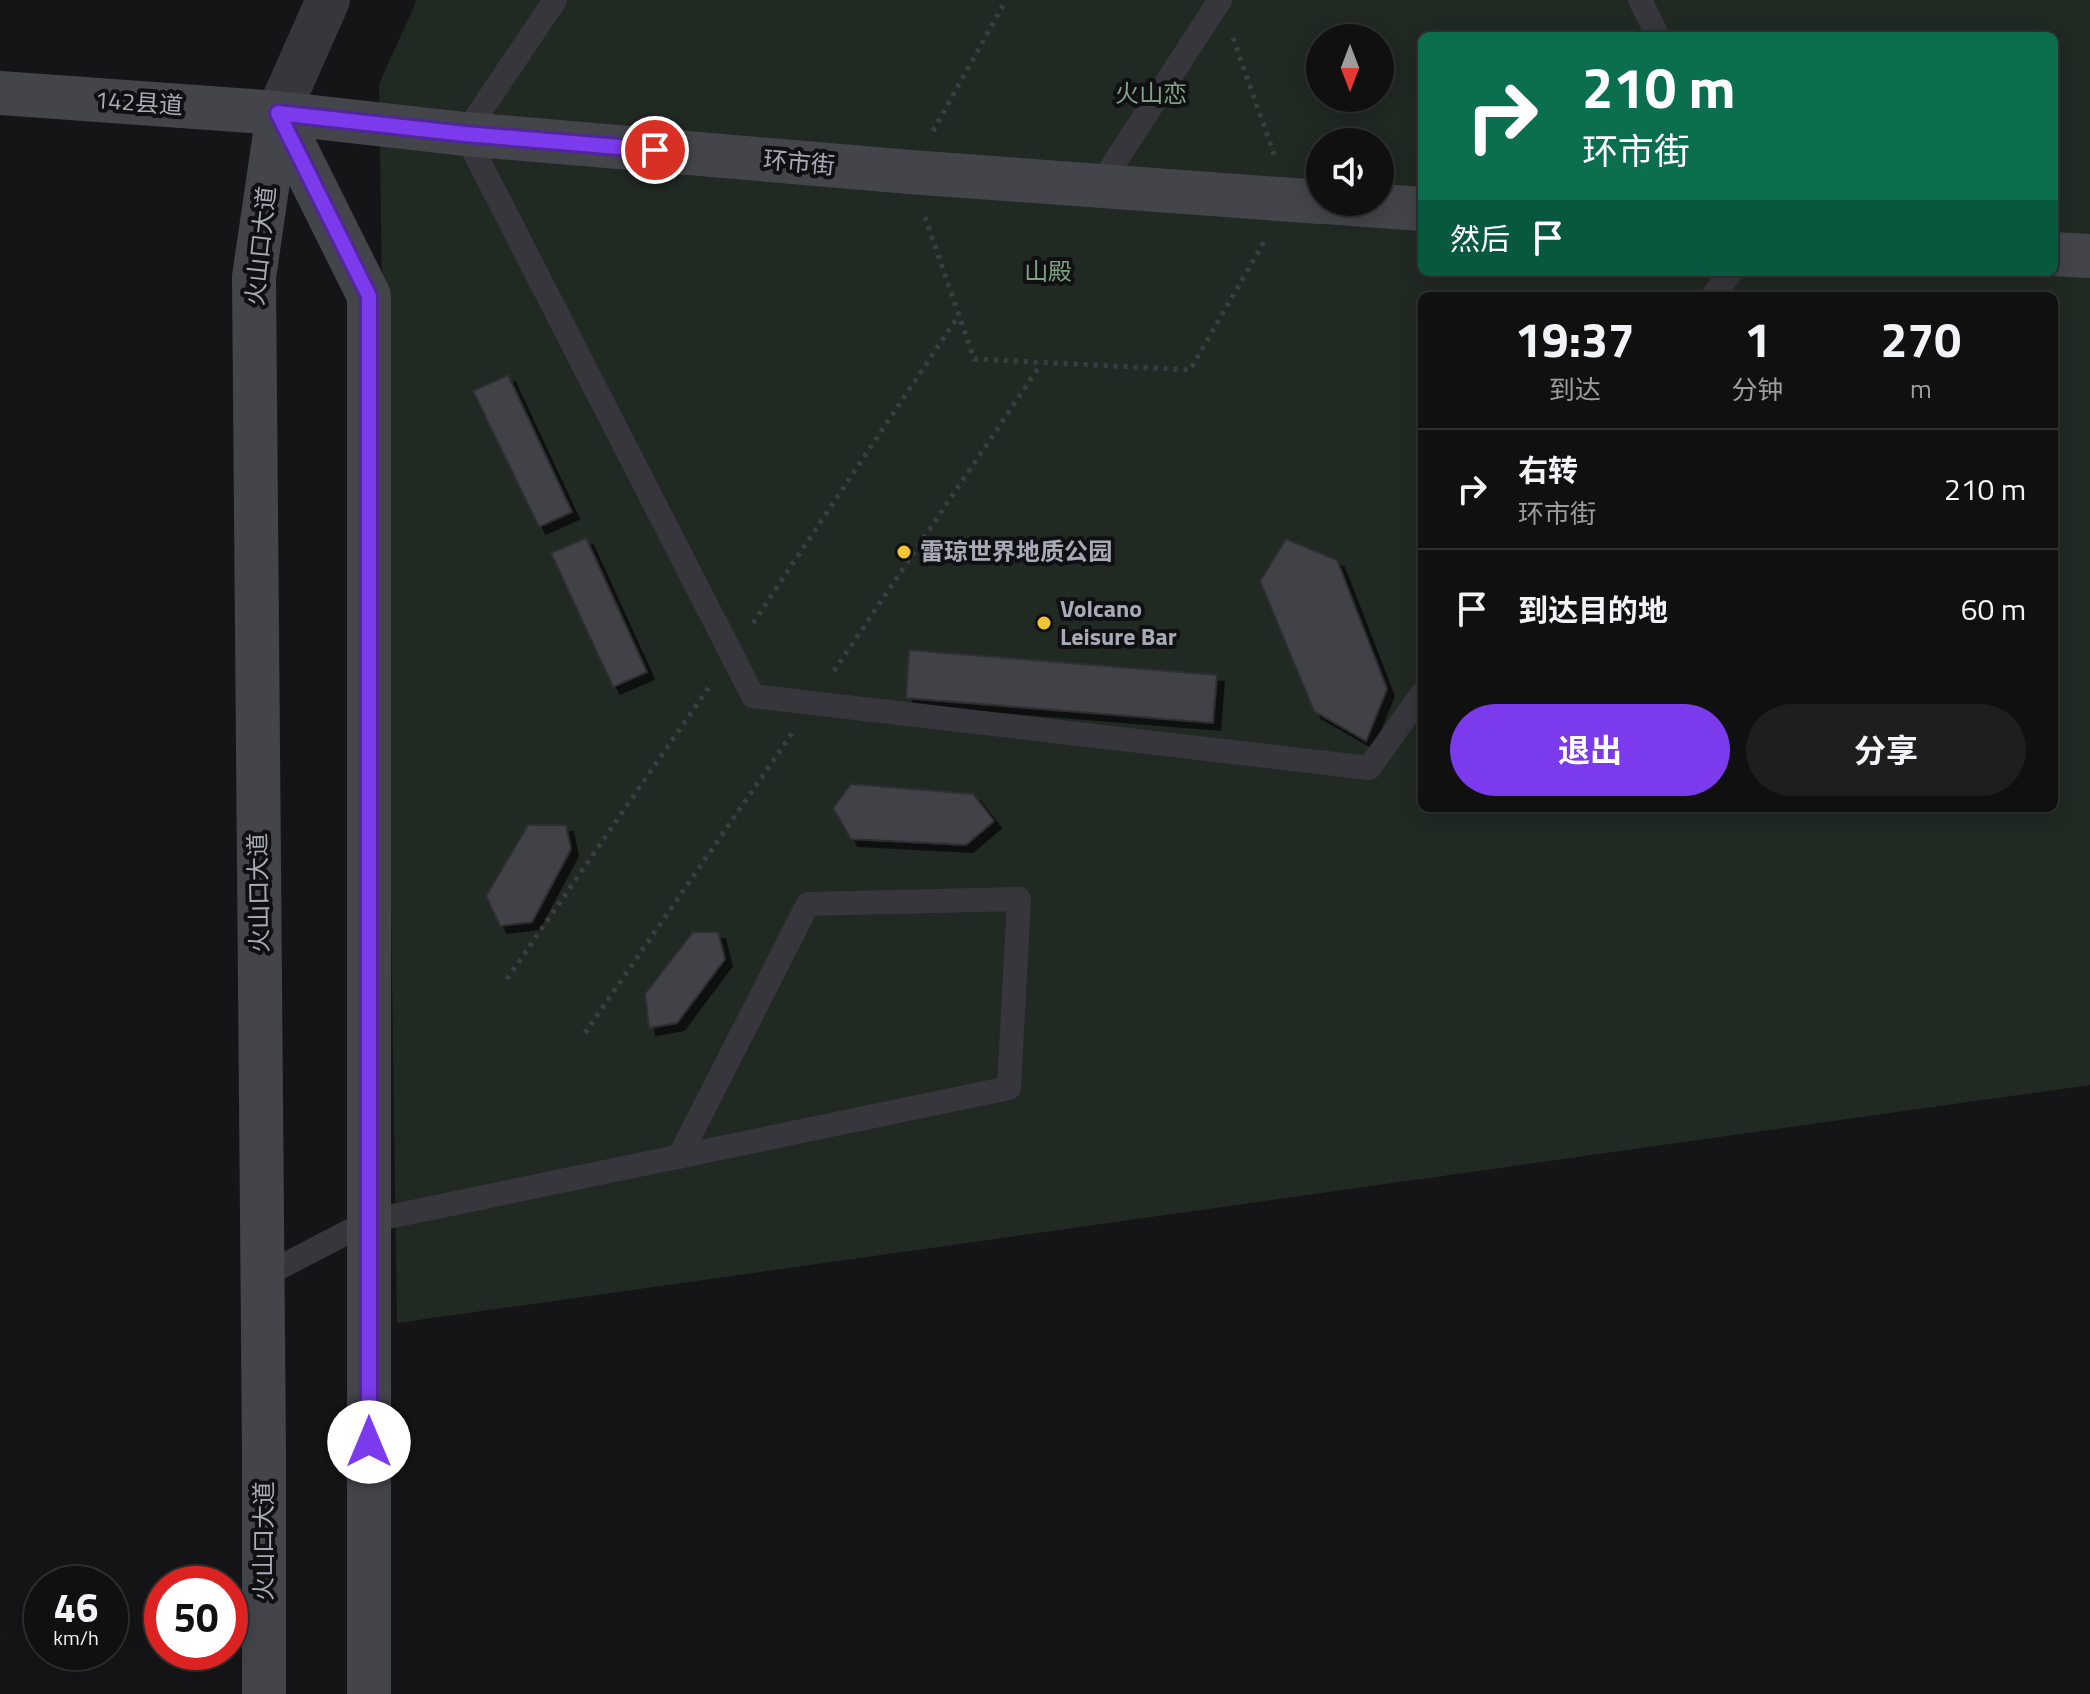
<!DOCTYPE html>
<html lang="zh">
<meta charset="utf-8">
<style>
:root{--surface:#101011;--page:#1e1e1f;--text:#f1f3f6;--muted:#9c9d9f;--line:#303031;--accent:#7c3aed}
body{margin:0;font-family:"Titillium Web","Noto Sans SC",sans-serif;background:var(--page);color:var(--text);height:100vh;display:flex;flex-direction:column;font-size:30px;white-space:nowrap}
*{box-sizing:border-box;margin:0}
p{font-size:26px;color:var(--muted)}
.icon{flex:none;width:44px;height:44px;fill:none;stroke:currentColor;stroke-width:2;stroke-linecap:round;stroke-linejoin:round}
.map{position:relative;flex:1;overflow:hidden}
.sheet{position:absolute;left:1418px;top:292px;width:640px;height:520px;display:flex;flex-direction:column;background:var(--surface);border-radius:12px;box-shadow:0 4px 20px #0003,0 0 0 2px var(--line)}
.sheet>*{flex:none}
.banner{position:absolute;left:1418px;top:32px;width:640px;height:244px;border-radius:12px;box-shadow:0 4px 20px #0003,0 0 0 2px var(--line);background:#0b6e4f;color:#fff;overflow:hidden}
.needle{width:52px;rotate:180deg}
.buttons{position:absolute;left:1306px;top:24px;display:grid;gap:16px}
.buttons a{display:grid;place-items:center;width:88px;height:88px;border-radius:50%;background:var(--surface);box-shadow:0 4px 20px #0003,0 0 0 2px var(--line);font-size:40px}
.speed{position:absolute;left:24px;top:1566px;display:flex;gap:16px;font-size:40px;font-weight:700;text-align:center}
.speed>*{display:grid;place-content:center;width:104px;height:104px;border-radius:50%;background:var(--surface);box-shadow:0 4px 20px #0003,0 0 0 2px var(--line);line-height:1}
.speed small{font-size:20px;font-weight:400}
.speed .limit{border:12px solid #d22;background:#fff;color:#111}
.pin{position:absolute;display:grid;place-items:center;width:68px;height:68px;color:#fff;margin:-34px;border:4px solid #fff;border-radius:50%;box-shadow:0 2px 8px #0007}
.me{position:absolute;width:88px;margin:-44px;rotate:0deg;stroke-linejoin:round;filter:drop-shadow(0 0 6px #0008)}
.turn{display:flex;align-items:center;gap:28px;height:168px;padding:0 32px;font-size:36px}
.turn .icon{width:104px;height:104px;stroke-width:2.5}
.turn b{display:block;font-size:56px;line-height:68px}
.then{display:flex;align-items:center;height:76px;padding:0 32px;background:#0003;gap:16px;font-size:30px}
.eta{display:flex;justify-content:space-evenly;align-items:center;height:136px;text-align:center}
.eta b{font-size:48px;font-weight:700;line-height:56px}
.primary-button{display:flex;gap:16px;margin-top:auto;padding:16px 32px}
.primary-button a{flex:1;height:92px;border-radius:48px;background:var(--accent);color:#fff;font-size:32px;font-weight:700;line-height:92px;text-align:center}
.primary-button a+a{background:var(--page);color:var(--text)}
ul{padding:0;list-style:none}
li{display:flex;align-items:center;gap:24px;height:120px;padding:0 32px;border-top:2px solid var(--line)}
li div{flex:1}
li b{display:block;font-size:30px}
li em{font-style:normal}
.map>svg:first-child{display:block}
.green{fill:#212923;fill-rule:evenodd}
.building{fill:#414247;stroke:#2f2f33;stroke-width:2;filter:url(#shadow)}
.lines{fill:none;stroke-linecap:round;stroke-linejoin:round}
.path{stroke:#3c3d43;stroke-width:5;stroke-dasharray:4 6;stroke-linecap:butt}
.service{stroke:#36363c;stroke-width:24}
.minor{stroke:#36363c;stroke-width:44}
.secondary{stroke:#44454b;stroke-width:44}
.route-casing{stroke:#51269a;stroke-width:20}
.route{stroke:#7c3aed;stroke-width:14}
.poi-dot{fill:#f0c733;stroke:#101012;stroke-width:3}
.labels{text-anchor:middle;stroke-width:8;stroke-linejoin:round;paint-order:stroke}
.park-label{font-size:24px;fill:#7ea284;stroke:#101012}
.street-label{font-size:24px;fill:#a7aab7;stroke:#101012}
.poi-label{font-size:24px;font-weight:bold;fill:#a7aab7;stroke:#101012;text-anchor:start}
</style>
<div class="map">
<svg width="2090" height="1694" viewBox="0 0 2090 1694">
<defs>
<filter id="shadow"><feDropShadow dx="7" dy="7" stdDeviation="0" flood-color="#0009"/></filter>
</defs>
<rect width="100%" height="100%" fill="#151517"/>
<path class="green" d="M417,0H2090V1085L397,1323L379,84ZM1422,36H2054V272H1422ZM1320,38H1380V98H1320ZM1320,142H1380V202H1320ZM1422,296H2054V808H1422Z"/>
<g class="building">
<polygon points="508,375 572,512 539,527 473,391"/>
<polygon points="586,538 647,672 613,687 551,553"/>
<polygon points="1286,539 1337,560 1387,689 1366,741 1314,711 1260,581"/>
<polygon points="909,650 1217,675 1213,723 906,698"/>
<polygon points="851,784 973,794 994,821 966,845 851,839 833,808"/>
<polygon points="528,825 566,825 571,849 532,922 500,926 486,896"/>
<polygon points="693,932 718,932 725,959 677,1023 649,1028 645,994"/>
</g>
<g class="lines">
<g class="path">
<polyline points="1233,38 1275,157"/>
<polyline points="933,131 1006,0"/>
<polyline points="925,217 974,359 1190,370 1264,242"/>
<polyline points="753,623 959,315"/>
<polyline points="834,671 1041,364"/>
<polyline points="507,979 711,684"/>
<polyline points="585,1033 793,732"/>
</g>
<g class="service">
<polyline points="555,0 465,134 753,696 1369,768 1422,694"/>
<polyline points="1640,0 1658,36"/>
<polyline points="1100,185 1220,0"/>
<polyline points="1713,296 1731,272"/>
<polyline points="275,1270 369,1221 1009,1088 1019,899 808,904 679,1157"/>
</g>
<polyline class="minor" points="278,113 328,0"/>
<g class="secondary">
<polyline points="0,93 278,113 465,134 910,172 1320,202"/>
<polyline points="278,113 369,296 369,1694"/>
<polyline points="1326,202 1422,209"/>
<polyline points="2054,254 2090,256"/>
<polyline points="264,1694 264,1454 254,277 278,113"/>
</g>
</g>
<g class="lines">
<defs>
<polyline id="route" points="369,1442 369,296 278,113 465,134 655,150"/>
</defs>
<use href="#route" class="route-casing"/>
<use href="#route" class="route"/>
</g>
<g class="poi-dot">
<circle cx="904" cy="552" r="8"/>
<circle cx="1044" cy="623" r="8"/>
</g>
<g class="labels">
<g class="park-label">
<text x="1151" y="102">火山恋</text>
<text x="1048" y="280">山殿</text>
</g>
<g class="street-label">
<text transform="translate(139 103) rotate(4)" y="8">142县道</text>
<text transform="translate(799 163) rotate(5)" y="8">环市街</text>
<text transform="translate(261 246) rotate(-84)" y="8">火山口大道</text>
<text transform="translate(259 893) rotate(-91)" y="8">火山口大道</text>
<text transform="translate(264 1541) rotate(-90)" y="8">火山口大道</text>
</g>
<g class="poi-label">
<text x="920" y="560">雷琼世界地质公园</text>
<text x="1060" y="617">Volcano<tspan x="1060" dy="28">Leisure Bar</tspan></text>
</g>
</g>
</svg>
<div class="buttons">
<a><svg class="needle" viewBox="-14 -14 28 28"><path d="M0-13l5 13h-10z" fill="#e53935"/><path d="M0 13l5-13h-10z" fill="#9c9d9f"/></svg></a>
<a><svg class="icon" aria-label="sound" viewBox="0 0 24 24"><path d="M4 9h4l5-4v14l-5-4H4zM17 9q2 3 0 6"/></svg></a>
</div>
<div class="speed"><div>46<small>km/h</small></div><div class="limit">50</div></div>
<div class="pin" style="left:655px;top:150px;background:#d93025"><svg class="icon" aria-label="arrive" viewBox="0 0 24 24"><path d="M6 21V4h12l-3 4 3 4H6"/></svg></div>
<svg class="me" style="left:369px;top:1442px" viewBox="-20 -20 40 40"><circle r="19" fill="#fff"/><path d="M0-13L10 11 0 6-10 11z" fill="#7c3aed"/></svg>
<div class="banner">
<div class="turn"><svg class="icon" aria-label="right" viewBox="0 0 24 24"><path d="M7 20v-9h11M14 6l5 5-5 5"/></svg><div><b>210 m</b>环市街</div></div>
<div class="then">然后<svg class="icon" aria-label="arrive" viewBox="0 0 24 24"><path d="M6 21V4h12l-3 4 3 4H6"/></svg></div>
</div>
<section class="sheet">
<div class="eta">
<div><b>19:37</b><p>到达</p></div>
<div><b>1</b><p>分钟</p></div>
<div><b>270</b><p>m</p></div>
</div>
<ul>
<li><svg class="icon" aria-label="right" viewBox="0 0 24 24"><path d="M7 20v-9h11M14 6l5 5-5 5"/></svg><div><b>右转</b><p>环市街</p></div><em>210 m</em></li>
<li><svg class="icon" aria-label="arrive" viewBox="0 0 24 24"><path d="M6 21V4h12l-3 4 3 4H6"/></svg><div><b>到达目的地</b></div><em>60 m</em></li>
</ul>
<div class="primary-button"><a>退出</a><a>分享</a></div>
</section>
</div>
